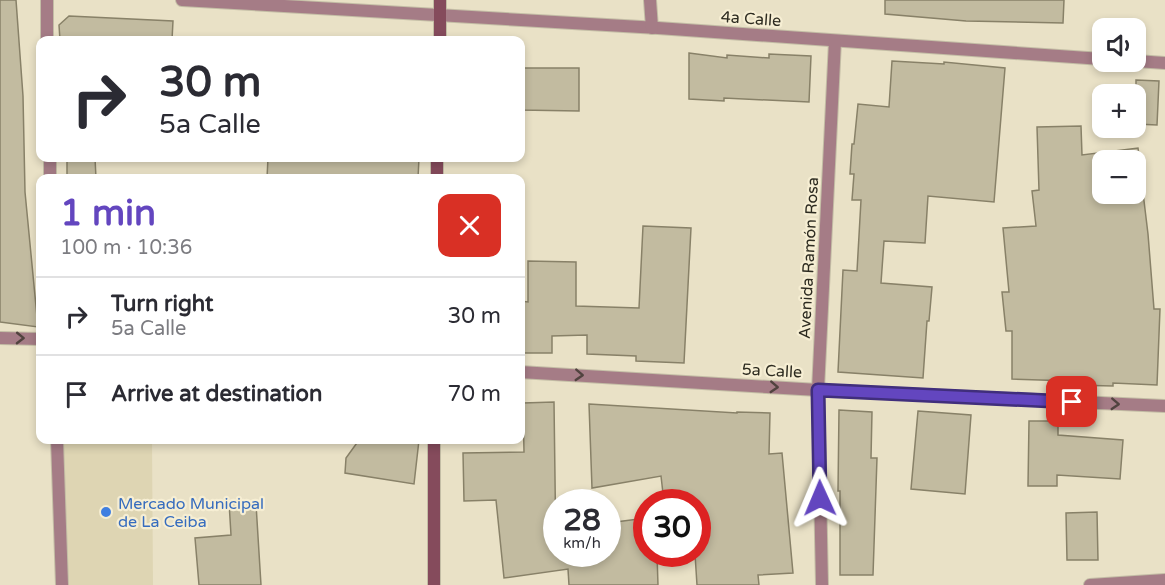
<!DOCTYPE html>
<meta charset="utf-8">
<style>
:root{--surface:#fff;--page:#f2f2f3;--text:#2b2b33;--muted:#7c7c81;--line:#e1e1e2;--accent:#6346bf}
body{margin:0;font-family:"Varela Round",sans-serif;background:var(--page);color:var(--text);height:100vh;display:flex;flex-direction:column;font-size:22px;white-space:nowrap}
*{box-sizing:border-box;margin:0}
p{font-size:20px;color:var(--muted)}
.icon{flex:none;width:33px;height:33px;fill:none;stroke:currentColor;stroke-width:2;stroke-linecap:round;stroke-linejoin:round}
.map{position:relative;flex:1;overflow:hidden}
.panel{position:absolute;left:36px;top:174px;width:489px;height:270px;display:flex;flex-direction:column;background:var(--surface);border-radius:12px;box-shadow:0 3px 9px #0003}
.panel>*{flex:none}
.hud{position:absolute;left:36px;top:36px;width:489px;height:126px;border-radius:12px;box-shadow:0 3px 9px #0003;background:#fff;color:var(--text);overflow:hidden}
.tools{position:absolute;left:1092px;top:18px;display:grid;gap:12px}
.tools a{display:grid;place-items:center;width:54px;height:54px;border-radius:12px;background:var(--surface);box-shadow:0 3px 9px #0003;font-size:30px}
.speed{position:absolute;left:543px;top:489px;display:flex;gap:12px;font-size:30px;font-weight:700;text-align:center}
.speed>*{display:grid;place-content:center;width:78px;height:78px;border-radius:50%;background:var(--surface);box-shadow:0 3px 9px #0003;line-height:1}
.speed small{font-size:15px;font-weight:400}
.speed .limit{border:9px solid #d22;background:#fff;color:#111}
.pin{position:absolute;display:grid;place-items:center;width:51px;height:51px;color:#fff;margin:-26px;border-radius:12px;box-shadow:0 3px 9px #0006}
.me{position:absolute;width:66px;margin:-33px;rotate:359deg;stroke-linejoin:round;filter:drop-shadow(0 0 4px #0008)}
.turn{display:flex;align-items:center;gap:21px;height:126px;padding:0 24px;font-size:27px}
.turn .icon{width:78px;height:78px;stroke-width:2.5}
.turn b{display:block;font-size:42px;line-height:51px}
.round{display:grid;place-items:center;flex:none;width:63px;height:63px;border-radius:12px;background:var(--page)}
.summary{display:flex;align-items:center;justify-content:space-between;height:102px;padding:0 24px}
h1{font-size:36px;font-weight:700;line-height:45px;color:var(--accent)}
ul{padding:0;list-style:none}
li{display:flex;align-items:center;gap:18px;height:78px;padding:0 24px;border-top:2px solid var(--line)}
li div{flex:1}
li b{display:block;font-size:22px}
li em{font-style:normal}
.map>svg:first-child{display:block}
.built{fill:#ded5b3}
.building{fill:#c2bba0;stroke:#888168;stroke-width:1.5;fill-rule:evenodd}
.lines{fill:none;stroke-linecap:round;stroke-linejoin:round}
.street-casing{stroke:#c3bda5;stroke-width:14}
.secondary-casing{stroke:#c3bda5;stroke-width:14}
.street{stroke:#a57c86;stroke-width:12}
.secondary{stroke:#854b5c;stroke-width:12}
.oneway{stroke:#51433f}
.route-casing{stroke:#402e7c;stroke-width:15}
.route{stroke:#6346bf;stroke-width:10}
.shop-dot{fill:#3f7fe0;stroke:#f6eed3;stroke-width:2}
.labels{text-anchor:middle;stroke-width:4.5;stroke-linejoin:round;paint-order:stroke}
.street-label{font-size:16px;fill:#2d2b20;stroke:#f6eed3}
.shop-label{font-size:16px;fill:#366cbe;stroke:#f6eed3;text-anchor:start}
</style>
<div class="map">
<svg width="1165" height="585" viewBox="0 0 1165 585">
<rect width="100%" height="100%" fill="#e9e1c6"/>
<polygon class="built" points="56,440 152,440 153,585 61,585"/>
<g class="building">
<polygon points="0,0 16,0 23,96 25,192 38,327 0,322"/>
<polygon points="885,0 1064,0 1063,23 966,21 885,14"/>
<polygon points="69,16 173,21 172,40 60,40 59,25"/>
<polygon points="689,53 727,58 727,55 769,58 769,54 811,56 809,102 724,98 724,101 689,99"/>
<polygon points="892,61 944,64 944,62 1005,68 994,202 928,196 925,243 884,241 881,283 932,287 929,321 927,321 923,378 838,372 843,270 857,271 861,200 852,200 854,174 850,174 852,144 854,144 858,104 889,107"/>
<polygon points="520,68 579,68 579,111 520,110"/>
<polygon points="1136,80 1159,81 1157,125 1136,124"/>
<path d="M1081,126L1082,155L1138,148L1142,176H1141L1148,234L1154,309H1160L1157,385L1113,383V386L1072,385V381L1012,379V331H1006L1002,292H1009L1003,228L1036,226L1032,191L1039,190L1037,127ZM1102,160H1136V194H1102Z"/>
<polygon points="67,158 95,158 96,178 67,178"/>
<polygon points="268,158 419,158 418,178 267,178"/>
<polygon points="643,226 691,228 684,363 636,361 636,356 587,354 587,335 552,336 552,353 520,353 520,301 528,302 528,261 576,262 576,306 639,308"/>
<polygon points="554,402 556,554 608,554 608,523 646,518 646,554 657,554 658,585 569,585 568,569 504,578 496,500 464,501 463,453 524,452 523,403"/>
<polygon points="589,404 737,413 737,412 770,413 769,454 782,453 793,573 758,575 759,585 697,585 695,554 698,554 698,502 664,502 661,476 592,488"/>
<polygon points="839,410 872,412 871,458 877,458 873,575 840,575 840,491 838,491"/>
<polygon points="918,411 971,415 965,494 911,489"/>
<polygon points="1029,421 1058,421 1058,435 1123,440 1120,479 1057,475 1057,486 1028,486"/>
<polygon points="359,440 419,440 414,484 345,473 346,458"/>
<polygon points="229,502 256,504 261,585 199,585 195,538 231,535"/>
<polygon points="1097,512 1098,560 1067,560 1066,513"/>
</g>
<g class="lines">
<defs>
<g id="street">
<polyline points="47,0 47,40"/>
<polyline points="182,0 658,28 1102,59"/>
<polyline points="650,0 652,28"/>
<polyline points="1136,61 1165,63"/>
<polyline points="50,158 50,178"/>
<polyline points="0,338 40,339"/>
<polyline points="520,372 818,390 1165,406"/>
<polyline points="57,440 62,585"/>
<polyline points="822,585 818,390 835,41"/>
<polyline points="1090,585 1165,580"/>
</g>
<g id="secondary">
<polyline points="440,40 440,0"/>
<polyline points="437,178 437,158"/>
<polyline points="434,440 434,585"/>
</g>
</defs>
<use href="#street" class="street-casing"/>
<use href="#secondary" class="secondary-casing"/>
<use href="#street" class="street"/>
<use href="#secondary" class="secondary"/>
</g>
<defs><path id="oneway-chevron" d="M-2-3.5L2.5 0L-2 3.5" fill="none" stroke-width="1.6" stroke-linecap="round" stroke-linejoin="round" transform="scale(1.5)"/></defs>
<g class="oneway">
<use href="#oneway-chevron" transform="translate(20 338) rotate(1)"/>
<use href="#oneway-chevron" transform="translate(579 375) rotate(3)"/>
<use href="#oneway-chevron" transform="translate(774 387) rotate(3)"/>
<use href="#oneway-chevron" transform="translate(1115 404) rotate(3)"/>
</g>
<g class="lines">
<defs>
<polyline id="route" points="820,498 818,390 1072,402"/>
</defs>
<use href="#route" class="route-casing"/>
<use href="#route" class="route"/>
</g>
<circle class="shop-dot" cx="106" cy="512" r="6"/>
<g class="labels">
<g class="street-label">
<text transform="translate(751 18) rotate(4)" y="6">4a Calle</text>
<text transform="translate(808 258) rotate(-87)" y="6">Avenida Ramón Rosa</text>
<text transform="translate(772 370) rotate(3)" y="6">5a Calle</text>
</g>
<g class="shop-label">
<text x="118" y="509">Mercado Municipal<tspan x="118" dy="18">de La Ceiba</tspan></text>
</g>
</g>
</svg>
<div class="tools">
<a><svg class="icon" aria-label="sound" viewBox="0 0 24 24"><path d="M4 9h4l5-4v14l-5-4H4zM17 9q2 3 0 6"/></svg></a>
<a>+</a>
<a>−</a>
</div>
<div class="speed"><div>28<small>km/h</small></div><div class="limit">30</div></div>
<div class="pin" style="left:1072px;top:402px;background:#d93025"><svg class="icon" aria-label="arrive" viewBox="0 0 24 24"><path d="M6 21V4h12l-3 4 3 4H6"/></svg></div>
<svg class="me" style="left:820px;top:498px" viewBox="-20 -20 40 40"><path d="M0-17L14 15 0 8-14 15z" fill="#6346bf" stroke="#fff" stroke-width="4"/></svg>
<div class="hud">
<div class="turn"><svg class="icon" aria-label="right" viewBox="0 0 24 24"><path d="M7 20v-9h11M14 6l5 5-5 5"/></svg><div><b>30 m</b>5a Calle</div></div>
</div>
<section class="panel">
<div class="summary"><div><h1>1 min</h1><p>100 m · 10:36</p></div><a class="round" style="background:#d93025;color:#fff"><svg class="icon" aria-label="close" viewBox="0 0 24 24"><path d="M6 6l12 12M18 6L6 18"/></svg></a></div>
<ul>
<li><svg class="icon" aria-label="right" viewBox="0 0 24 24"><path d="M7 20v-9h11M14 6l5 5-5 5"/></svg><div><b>Turn right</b><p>5a Calle</p></div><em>30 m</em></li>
<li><svg class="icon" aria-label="arrive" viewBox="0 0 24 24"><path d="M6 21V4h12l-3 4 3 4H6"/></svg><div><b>Arrive at destination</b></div><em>70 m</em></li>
</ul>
</section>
</div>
